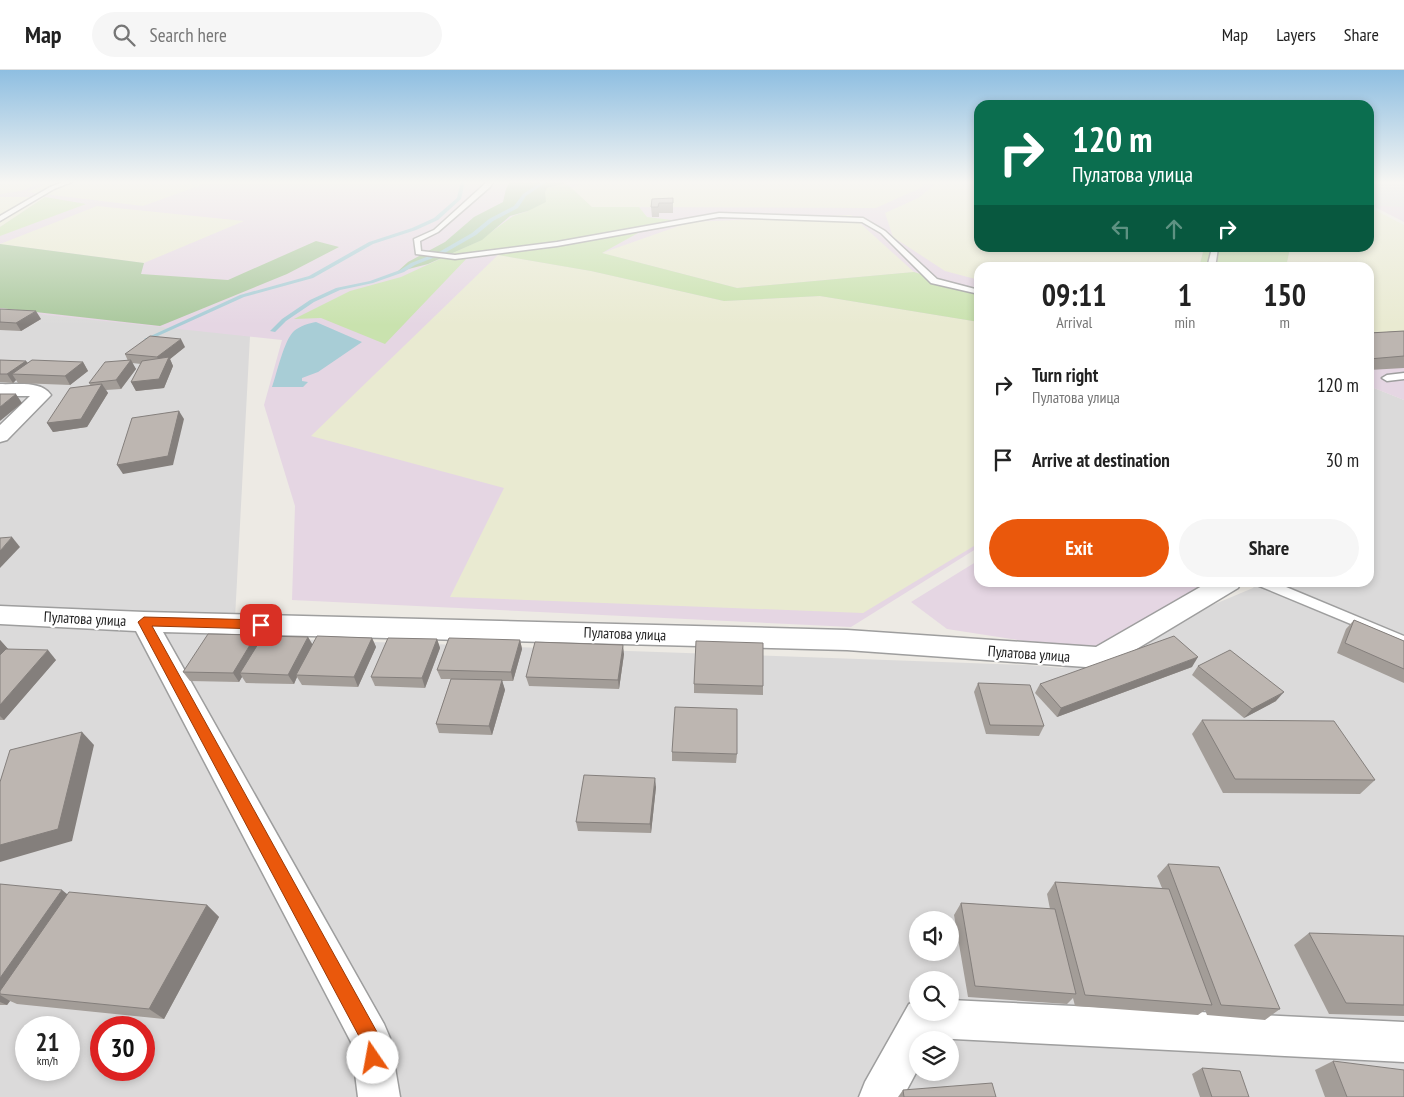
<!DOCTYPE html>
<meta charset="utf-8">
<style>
:root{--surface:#fff;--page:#f6f6f6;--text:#222;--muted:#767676;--line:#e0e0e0;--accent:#ea580c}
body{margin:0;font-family:"PT Sans Narrow",sans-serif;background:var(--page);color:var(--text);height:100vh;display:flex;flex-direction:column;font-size:19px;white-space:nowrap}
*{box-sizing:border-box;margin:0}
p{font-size:16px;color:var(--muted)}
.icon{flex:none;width:28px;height:28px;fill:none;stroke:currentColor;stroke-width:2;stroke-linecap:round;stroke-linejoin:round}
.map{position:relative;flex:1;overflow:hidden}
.sheet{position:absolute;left:974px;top:192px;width:400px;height:325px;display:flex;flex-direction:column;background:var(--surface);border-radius:15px;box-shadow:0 2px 8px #0003}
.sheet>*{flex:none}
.top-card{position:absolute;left:974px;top:30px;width:400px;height:152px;border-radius:15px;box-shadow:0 2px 8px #0003;background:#0b6e4f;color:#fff;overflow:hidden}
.tools{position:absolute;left:909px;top:841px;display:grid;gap:10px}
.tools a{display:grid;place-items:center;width:50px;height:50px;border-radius:50%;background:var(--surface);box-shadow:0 2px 8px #0003;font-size:25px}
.speed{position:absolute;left:15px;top:946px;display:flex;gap:10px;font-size:25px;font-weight:700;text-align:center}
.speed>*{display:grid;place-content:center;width:65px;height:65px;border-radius:50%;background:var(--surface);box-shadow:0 2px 8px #0003;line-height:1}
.speed small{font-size:12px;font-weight:400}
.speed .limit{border:8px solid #d22;background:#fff;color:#111}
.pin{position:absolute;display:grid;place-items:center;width:42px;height:42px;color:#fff;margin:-21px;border-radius:10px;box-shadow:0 2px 8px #0006}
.me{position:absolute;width:55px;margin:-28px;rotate:348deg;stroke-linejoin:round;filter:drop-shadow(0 0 4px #0008)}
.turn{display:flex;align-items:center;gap:18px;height:105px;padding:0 15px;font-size:22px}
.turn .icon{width:65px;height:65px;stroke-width:2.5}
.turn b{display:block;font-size:35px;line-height:42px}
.lanes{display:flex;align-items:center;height:48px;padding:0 15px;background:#0003;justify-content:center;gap:25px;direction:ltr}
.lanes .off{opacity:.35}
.eta{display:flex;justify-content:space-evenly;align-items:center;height:85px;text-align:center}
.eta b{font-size:30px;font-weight:600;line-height:35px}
.action{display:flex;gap:10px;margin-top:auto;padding:10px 15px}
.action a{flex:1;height:58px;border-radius:30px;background:var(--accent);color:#fff;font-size:20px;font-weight:600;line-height:58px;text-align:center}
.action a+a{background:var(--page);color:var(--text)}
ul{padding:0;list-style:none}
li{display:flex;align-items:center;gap:15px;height:75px;padding:0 15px}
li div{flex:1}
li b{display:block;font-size:19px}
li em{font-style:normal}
header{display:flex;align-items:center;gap:30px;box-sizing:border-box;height:70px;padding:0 25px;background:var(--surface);border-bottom:1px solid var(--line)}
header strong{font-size:24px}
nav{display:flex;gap:28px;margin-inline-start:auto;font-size:18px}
.search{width:350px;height:45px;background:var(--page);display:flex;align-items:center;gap:12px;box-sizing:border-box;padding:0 18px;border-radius:28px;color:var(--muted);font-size:19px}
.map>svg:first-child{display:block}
.residential{fill:#dbdada;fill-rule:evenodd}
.industrial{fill:#e5d6e3}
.farmland{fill:#e9ead1}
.grass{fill:#c9e2ae}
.forest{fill:#aac89d}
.parking{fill:#ddd}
.water{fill:#a8cdd6}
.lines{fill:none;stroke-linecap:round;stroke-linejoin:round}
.stream{fill:#a8cdd6;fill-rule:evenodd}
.service-casing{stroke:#9e9e9e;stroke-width:3}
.minor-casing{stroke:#9e9e9e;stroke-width:3}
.service{fill:#fff;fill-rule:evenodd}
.minor{fill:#fff;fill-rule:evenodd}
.wall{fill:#a39d98}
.shaded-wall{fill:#847f7c}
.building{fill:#bdb6b1;stroke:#847f7c}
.route{fill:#ea580c;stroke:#983908}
.labels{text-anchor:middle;stroke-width:5;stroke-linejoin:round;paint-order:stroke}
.street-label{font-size:15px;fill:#1d1d1d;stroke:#fff}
</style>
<header>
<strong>Map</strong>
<div class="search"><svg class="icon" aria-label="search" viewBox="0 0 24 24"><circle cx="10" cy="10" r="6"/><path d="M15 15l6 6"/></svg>Search here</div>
<nav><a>Map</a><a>Layers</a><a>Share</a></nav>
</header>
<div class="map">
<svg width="1404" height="1027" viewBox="0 0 1404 1027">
<rect width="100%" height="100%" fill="#edeae4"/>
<path class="residential" d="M0,238L250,266L234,567L1028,595L1062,598L1253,518L1256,513L1369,512V316L1404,330V1027H0ZM918,850H950V882H918ZM918,910H950V942H918ZM26,958H69V1000H26ZM101,958H144V1000H101ZM918,970H950V1002H918Z"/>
<g class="industrial">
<polygon points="0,111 979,111 979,178 1369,178 1369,198 979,198 979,477 851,557 292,530 295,436 264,335 282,270 0,240"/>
<polygon points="1369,111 1404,111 1404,152 1369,134"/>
<polygon points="1404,266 1404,330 1369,316 1369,270"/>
<polygon points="979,490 979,512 1208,513 1089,581 947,559 911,532"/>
</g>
<g class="farmland">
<polygon points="0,111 45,111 21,121 0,124"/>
<polygon points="54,111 212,111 143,136 27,122"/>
<polygon points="588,111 931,111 918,119 876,138 592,137 571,118"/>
<polygon points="939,111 979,111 979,178 1204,178 1199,197 979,198 979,210 945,201 893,167 885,143 918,128"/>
<polygon points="0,127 45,127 0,157"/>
<polygon points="97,136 244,151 144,193 0,174"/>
<polygon points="1369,137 1404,155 1404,261 1369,263 1369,198 1286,198 1290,178 1369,178"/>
<polygon points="851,145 914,202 737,218 602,183 690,152"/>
<polygon points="498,185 591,201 724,231 820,226 979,252 979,473 863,543 450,527 504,418 311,366"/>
</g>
<g class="grass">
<polygon points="566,113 592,137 639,137 647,147 680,151 647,158 602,183 737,218 914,202 979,222 979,252 820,226 724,231 591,201 498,185 469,186 385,274 321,248 294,249 350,221 401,207 479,171 513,146 528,141 547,118"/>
<polygon points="45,127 86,134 0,166 0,157"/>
<polygon points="1204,178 1290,178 1286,197 1199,198"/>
</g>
<g class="forest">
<polygon points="510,111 575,111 547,118 545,122 546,132 528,141 510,146 482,170 428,194 397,202 408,192 445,172 474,147 503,132 506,119"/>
<polygon points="316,171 339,177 287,204 160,256 0,238 0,174 144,193 141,204 228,210"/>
</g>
<polygon class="parking" points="1375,111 1404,111 1404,137 1376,136 1369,133 1369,117 1380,118"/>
<path class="water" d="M316,252L362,272L318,302L302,308V311L308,312L303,317H272C277,303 284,270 294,261C300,256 309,253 316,252Z"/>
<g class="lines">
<g class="stream">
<polygon points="461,111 465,111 461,129 438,150 416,160 373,174 313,208 244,227 149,270 144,269 240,225 309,206 369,172 412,158 434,148 457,128"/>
<polygon points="543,111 548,111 526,126 518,138 493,151 476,165 443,184 415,195 404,202 373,213 340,220 314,232 286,251 275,262 270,261 282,249 310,230 336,218 370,211 400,200 411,193 439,182 472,163 489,149 514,136 523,124"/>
</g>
<defs>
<g id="service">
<polygon points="66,111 74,111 54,119 0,151 0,146 50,117"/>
<polygon points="488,111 494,111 490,117 438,162 420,171 421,181 455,185 557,172 719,143 863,148 885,161 937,209 979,220 979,224 931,213 881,163 862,152 719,147 557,176 455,189 416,184 414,169 434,160"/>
<polygon points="1212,178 1218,178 1215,198 1207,198"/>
<polygon points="1404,303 1404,309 1387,311 1382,308 1387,305"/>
<polygon points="1255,512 1274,512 1404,566 1404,576 1257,515"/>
</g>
<g id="minor">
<path d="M0,314C16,315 41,310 51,325L7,370L0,372V355L30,326H0Z"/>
<polygon points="1209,512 1241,512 1238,518 1110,595 1100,598 847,580 163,562 384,954 390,968 400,1027 358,1027 351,972 136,561 0,554 0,536 144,542 847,560 1096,577"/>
<polygon points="950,930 1404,952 1404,992 934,968 933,970 918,970 918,999 903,1027 859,1027 865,1012 909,934 918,931 918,942 950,942"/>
</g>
</defs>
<use href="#service" class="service-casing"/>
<use href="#minor" class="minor-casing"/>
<use href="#service" class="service"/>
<use href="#minor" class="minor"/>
</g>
<g class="wall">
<polygon points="673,128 673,143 659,143 659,147 652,147 651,137 652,129"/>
<polygon points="0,239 41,249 21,261 0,260"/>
<polygon points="1404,261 1404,298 1369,300 1369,263"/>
<polygon points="185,277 170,289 173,296 164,318 136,321 131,312 141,294 132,293 136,299 121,319 106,320 108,323 87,357 53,362 47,353 91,316 89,313 128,291 125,284"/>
<polygon points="0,290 26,291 28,293 83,292 88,301 70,315 18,313 16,310 13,313 0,312"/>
<polygon points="1354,550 1404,571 1404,613 1337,583 1346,559"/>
<polygon points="308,567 313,575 372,568 376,577 358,617 302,615 297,607 294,614 246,613 242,607 239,612 190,611 183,602 260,571"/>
<polygon points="437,569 440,578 425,618 375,616 371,607"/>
<polygon points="0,570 8,579 56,590 4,650 0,650"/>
<polygon points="520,570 522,579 513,611 502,611 505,620 492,665 439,663 436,654 451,609 441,609 437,600"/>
<polygon points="624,584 619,619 529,616 526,607"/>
<polygon points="1198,596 1276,631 1244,648 1192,605"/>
<polygon points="1192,597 1057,647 1035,623 1040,614"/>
<polygon points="978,613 1044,656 1039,666 986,664 974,622"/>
<polygon points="694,614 763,616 763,625 694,623"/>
<polygon points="1202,650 1375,710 1360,724 1223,723 1192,664"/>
<polygon points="672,682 737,684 736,693 672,691"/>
<polygon points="656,717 651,763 578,761 576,752"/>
<polygon points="1168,794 1280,939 1265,950 1207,945 1205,940 1198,945 1075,936 1073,928 1067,934 968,927 954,845 961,833 1050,839 1047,824 1055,812 1162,818 1157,806"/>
<polygon points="0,814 67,824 207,835 219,847 164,949 17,934 10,931 7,935 0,935"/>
<polygon points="1309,863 1404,866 1404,946 1329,944 1294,875"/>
<polygon points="1333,991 1404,1027 1325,1027 1315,1000"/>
<polygon points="1202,998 1249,1027 1200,1027 1192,1004"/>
<polygon points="903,1020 996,1027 898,1027"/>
</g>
<g class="shaded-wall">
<polygon points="36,241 41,249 21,261 16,253"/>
<polygon points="181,269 185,277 170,289 173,296 164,318 136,321 131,312 161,295 157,287"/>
<polygon points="131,290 136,299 121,319 116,310"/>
<polygon points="26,291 32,299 12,304 16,310 13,313 7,304"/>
<polygon points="83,292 88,301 70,315 65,306"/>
<polygon points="102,314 108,323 87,357 53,362 47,353"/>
<polygon points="16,324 22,333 0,351 0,337"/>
<polygon points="179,341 184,349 173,395 123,404 117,395"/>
<polygon points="12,467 20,477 0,498 0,481"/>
<polygon points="256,565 262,575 240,603 242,607 239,612 233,603"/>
<polygon points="308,567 313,576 296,605 297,607 294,614 288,605"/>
<polygon points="372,568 376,577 358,617 354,607"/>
<polygon points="437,569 440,578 425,618 422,608"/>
<polygon points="0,570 9,580 0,590"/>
<polygon points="520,570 522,579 513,611 511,602"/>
<polygon points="623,575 624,584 619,619 618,610"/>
<polygon points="48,580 56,590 4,650 0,646 0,635"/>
<polygon points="1198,587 1192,597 1057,647 1061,638"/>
<polygon points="502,610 505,620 492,665 489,656"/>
<polygon points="1284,622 1276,631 1244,648 1252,639"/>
<polygon points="82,662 94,675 72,771 0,792 0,775"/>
<polygon points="655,708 656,717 651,763 650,754"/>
<polygon points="62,820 77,832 0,924 0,908"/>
<polygon points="207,835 219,847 164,949 149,939"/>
<polygon points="0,925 10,931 7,935 0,932"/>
</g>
<g class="building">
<polygon points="673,128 673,133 659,133 658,137 651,137 652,129"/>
<polygon points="0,239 36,241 16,253 0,252"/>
<polygon points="1404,261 1404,286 1369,289 1369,263"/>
<polygon points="150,266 181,269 157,287 125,284"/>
<polygon points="169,287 159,309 131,312 142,291"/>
<polygon points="0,290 26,291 7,304 0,304"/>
<polygon points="32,290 83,292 65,306 12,304"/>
<polygon points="131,290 116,310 89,313 105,292"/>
<polygon points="102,314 81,349 47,353 70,318"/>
<polygon points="0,324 16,324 0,337"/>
<polygon points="179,341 168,386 117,395 132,348"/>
<polygon points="12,467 0,481 0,468"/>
<polygon points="1354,550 1404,571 1404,599 1345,573"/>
<polygon points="208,564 256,565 233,603 183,602"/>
<polygon points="263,566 308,567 288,605 240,603"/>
<polygon points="317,566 372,568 354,607 296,605"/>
<polygon points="1174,566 1198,587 1061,638 1040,614"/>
<polygon points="388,568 437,569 422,608 371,607"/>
<polygon points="449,568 520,570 511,602 437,600"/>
<polygon points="696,571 763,573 763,616 694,614"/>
<polygon points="535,572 623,575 618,610 526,607"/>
<polygon points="6,579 48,580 0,635 0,585"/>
<polygon points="1230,580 1284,622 1252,639 1198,596"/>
<polygon points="451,609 502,610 489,656 436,654"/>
<polygon points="978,613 1030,615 1044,656 990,655"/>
<polygon points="675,637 737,639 737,684 672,682"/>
<polygon points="1202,650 1334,651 1375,710 1235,709"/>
<polygon points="82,662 58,759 0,775 0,712 10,680"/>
<polygon points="584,705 655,708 650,754 576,752"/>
<polygon points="1168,794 1219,797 1280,939 1221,935"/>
<polygon points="1055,812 1169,819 1212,935 1085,925"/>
<polygon points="0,814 62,820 0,908"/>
<polygon points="69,822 207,835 149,939 0,924 0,921"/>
<polygon points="961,833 1055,839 1076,924 975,916"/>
<polygon points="1309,863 1404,866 1404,935 1346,933"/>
<polygon points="1333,991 1404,1000 1404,1027 1347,1027"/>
<polygon points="1202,998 1240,1001 1249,1027 1212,1027"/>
<polygon points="992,1013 996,1027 904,1027 903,1020"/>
</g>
<linearGradient id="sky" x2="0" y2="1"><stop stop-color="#8ebee1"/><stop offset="0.44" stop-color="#f7f6f3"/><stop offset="1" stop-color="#f7f6f3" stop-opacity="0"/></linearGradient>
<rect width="1404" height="255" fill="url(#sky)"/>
<polygon class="route" points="144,547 261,550 267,555 261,559 152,556 377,962 382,988 380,995 373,997 366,995 361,970 138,552"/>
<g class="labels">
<g class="street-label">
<text transform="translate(85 549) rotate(3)" y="5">Пулатова улица</text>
<text transform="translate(625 564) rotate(2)" y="5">Пулатова улица</text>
<text transform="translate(1029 584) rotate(4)" y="5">Пулатова улица</text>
</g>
</g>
</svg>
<div class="tools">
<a><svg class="icon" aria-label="sound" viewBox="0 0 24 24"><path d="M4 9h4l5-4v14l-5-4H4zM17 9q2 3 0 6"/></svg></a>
<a><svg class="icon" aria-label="search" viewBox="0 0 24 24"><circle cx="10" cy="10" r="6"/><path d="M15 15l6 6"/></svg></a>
<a><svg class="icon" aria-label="layers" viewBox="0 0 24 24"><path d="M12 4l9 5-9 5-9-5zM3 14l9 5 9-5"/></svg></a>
</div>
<div class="speed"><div>21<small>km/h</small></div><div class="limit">30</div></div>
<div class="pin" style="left:261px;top:555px;background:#d93025"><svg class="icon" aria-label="arrive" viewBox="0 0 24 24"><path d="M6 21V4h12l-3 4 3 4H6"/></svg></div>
<svg class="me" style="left:373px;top:988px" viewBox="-20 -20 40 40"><circle r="19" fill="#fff"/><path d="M0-13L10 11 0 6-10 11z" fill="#ea580c"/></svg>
<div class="top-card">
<div class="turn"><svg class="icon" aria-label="right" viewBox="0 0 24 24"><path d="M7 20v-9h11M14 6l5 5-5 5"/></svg><div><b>120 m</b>Пулатова улица</div></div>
<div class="lanes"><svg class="icon off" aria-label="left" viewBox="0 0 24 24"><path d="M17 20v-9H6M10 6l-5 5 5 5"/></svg><svg class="icon off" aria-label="ahead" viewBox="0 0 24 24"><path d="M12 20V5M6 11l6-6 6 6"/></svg><svg class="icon" aria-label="right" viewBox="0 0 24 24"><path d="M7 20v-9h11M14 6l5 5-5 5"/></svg></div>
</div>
<section class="sheet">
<div class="eta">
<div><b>09:11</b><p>Arrival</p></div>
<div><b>1</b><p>min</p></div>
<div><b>150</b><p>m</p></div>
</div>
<ul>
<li><svg class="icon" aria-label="right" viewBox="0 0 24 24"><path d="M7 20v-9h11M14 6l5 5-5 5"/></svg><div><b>Turn right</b><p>Пулатова улица</p></div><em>120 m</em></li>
<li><svg class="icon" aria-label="arrive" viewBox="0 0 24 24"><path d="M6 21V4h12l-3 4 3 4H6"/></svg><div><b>Arrive at destination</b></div><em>30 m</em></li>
</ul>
<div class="action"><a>Exit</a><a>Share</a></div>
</section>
</div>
